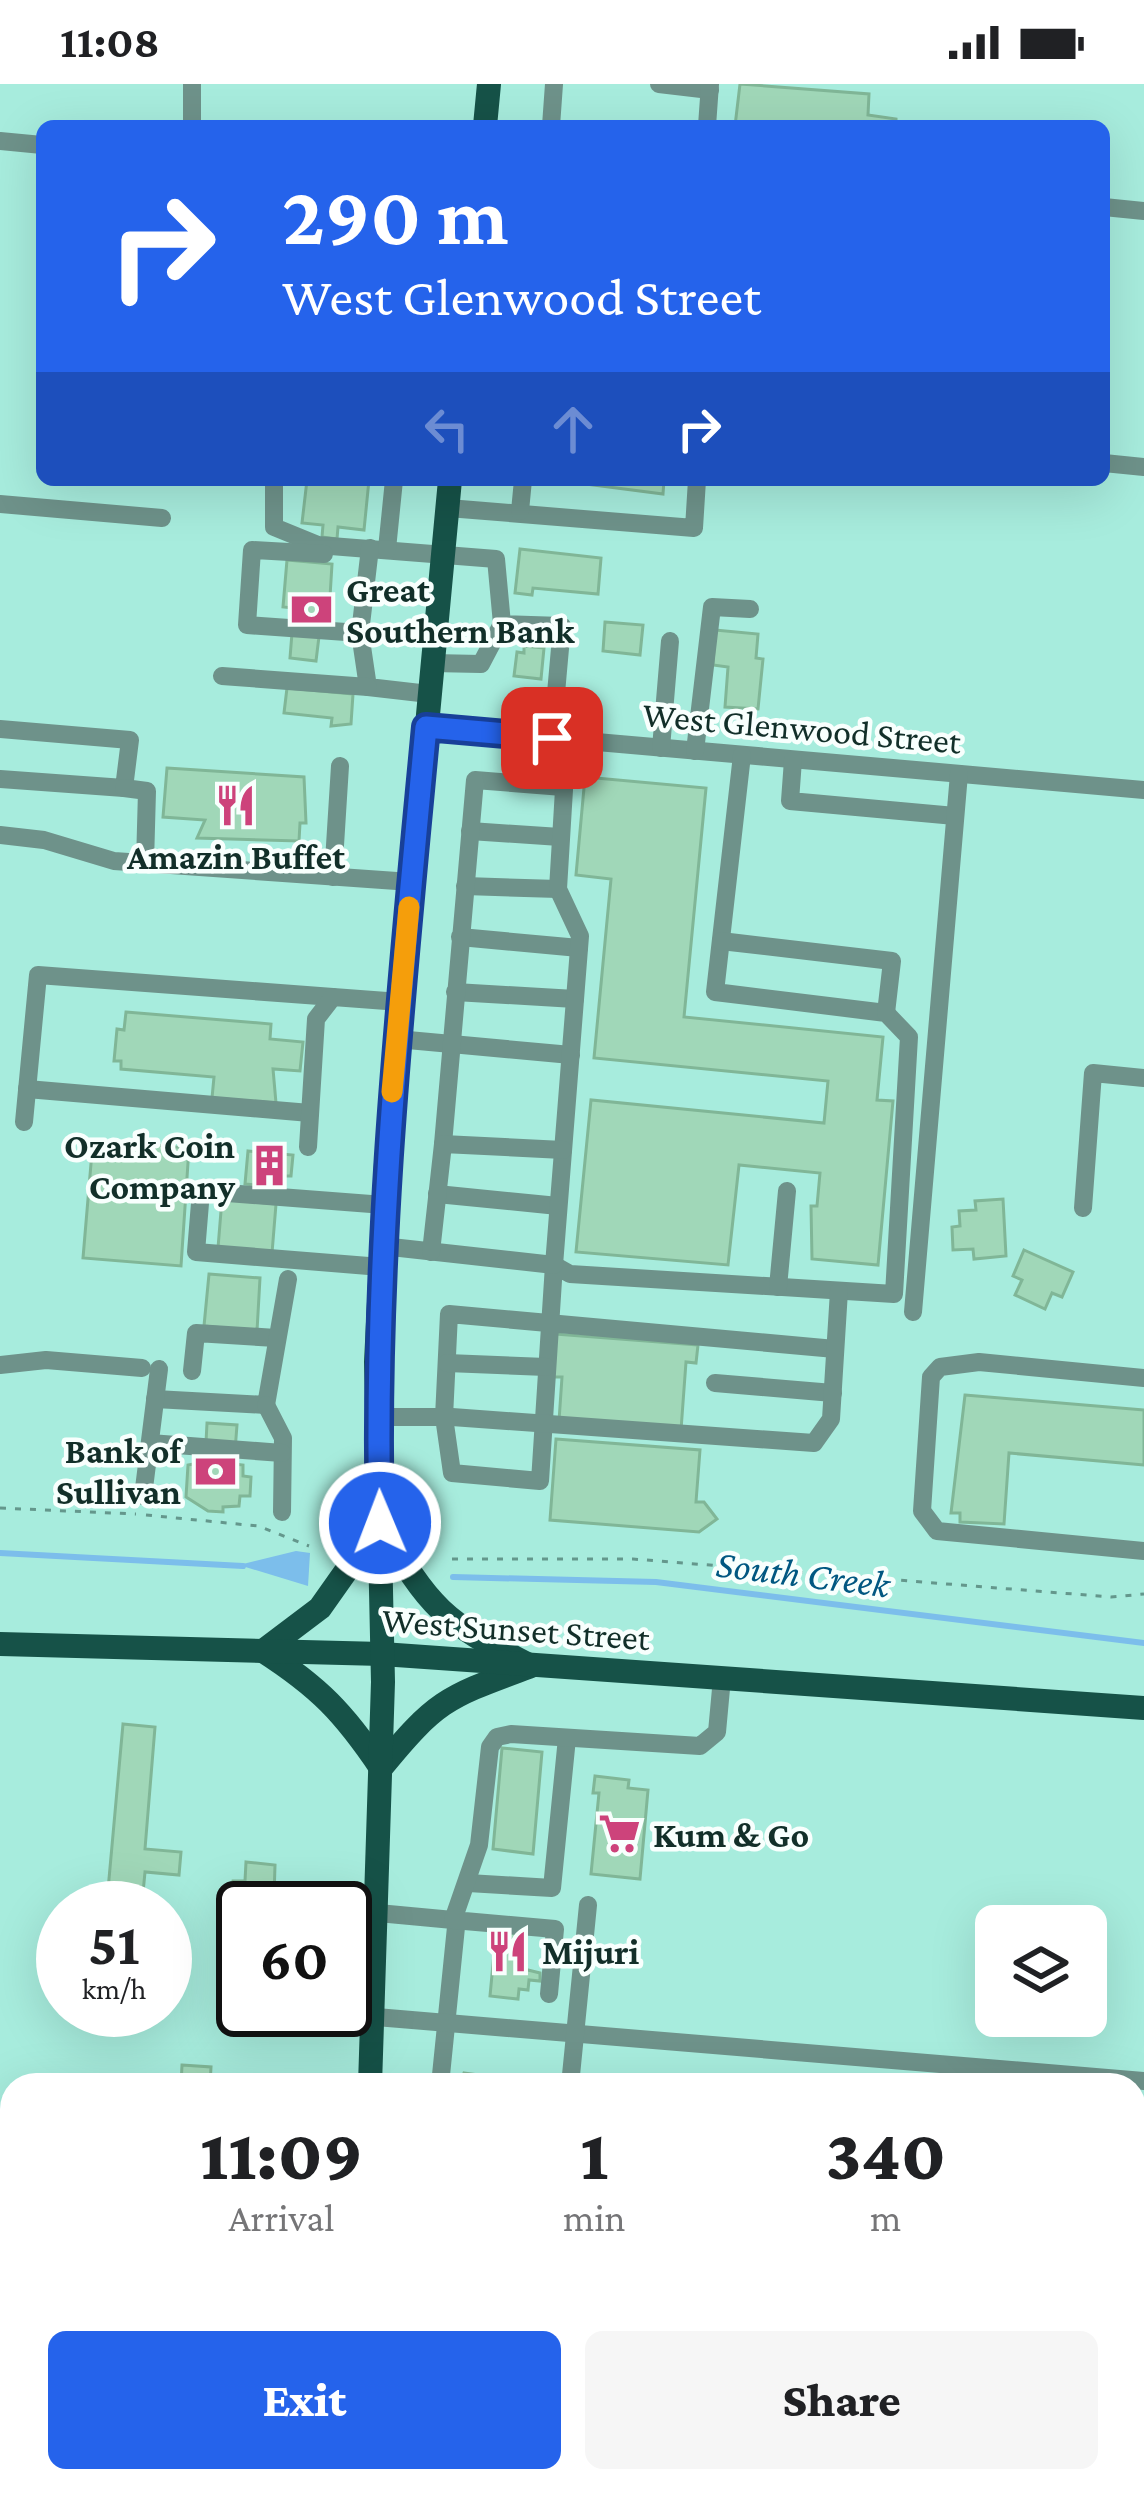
<!DOCTYPE html>
<style>
:root{--surface:#fff;--page:#f6f6f6;--text:#202124;--muted:#757577;--accent:#2563eb}
body{margin:0;font-family:"Crimson Pro",serif;background:var(--page);color:var(--text);height:100vh;display:flex;flex-direction:column;font-size:45px;white-space:nowrap}
*{box-sizing:border-box;margin:0}
p{font-size:39px;color:var(--muted)}
.icon{flex:none;width:66px;height:66px;fill:none;stroke:currentColor;stroke-width:2;stroke-linecap:round;stroke-linejoin:round}
.map{position:relative;flex:1;overflow:hidden}
.side{position:absolute;left:0px;top:1989px;width:1146px;height:420px;display:flex;flex-direction:column;background:var(--surface);border-radius:36px 36px 0 0;box-shadow:0 12px 48px #0002}
.side>*{flex:none}
.top-card{position:absolute;left:36px;top:36px;width:1074px;height:366px;border-radius:18px;box-shadow:0 12px 48px #0002;background:#2563eb;color:#fff;overflow:hidden}
.tools{position:absolute;left:975px;top:1821px;display:grid;gap:24px}
.tools a{display:grid;place-items:center;width:132px;height:132px;border-radius:18px;background:var(--surface);box-shadow:0 12px 48px #0002;font-size:60px}
.speed{position:absolute;left:36px;top:1797px;display:flex;gap:24px;font-size:60px;font-weight:700;text-align:center}
.speed>*{display:grid;place-content:center;width:156px;height:156px;border-radius:50%;background:var(--surface);box-shadow:0 12px 48px #0002;line-height:1}
.speed small{font-size:30px;font-weight:400}
.speed .limit{border:6px solid #111;border-radius:18px;background:#fff;color:#111}
.pin{position:absolute;display:grid;place-items:center;width:102px;height:102px;color:#fff;margin:-51px;border-radius:24px;box-shadow:0 6px 18px #0006}
.me{position:absolute;width:132px;margin:-66px;rotate:359deg;stroke-linejoin:round;filter:drop-shadow(0 0 9px #0008)}
.turn{display:flex;align-items:center;gap:42px;height:252px;padding:0 48px;font-size:54px}
.turn .icon{width:156px;height:156px;stroke-width:2.5}
.turn b{display:block;font-size:84px;line-height:102px}
.lanes{display:flex;align-items:center;height:114px;padding:0 48px;background:#0003;justify-content:center;gap:60px;direction:ltr}
.lanes .off{opacity:.35}
.eta{display:flex;justify-content:space-evenly;align-items:center;height:204px;text-align:center}
.eta b{font-size:72px;font-weight:800;line-height:84px}
.action{display:flex;gap:24px;margin-top:auto;padding:24px 48px}
.action a{flex:1;height:138px;border-radius:18px;background:var(--accent);color:#fff;font-size:48px;font-weight:800;line-height:138px;text-align:center}
.action a+a{background:var(--page);color:var(--text)}
.status{display:flex;justify-content:space-between;align-items:center;height:84px;padding:0 60px;background:var(--surface);direction:ltr}
.status svg{height:33px;fill:currentColor}
.map>svg:first-child{display:block}
.water{fill:#7cbeeb}
.lines{fill:none;stroke-linecap:round;stroke-linejoin:round}
.stream{stroke:#7cbeeb;stroke-width:6}
.building{fill:#a0d7b8;stroke:#80b697;stroke-width:3}
.path{stroke:#64978c;stroke-width:3;stroke-dasharray:6 9;stroke-linecap:butt}
.minor{stroke:#6e928a;stroke-width:18}
.major{stroke:#165248;stroke-width:24}
.route-casing{stroke:#184099;stroke-width:30}
.route{stroke:#2563eb;stroke-width:21}
.slow{stroke:#f59e0b;stroke-width:21}
.labels{text-anchor:middle;stroke-width:9;stroke-linejoin:round;paint-order:stroke}
.poi-label{font-size:36px;font-weight:bold;fill:#122f29;stroke:#f8fffd;text-anchor:start}
.street-label{font-size:36px;fill:#122f29;stroke:#f8fffd}
.water-label{font-size:39px;font-style:italic;fill:#015781;stroke:#f8fffd}
</style>
<div class="status"><b>11:08</b><svg viewBox="0 0 49 12"><path d="M0 12V9h3v3zM5 12V6h3v6zM10 12V3h3v9zM15 12V0h3v12zM26 1h20v11H26zM47 4h2v5h-2z"/></svg></div>
<div class="map">
<svg width="1144" height="2409" viewBox="0 0 1144 2409">
<rect width="100%" height="100%" fill="#a7ecdd"/>
<polygon class="water" points="296,1467 310,1469 308,1502 239,1481"/>
<g class="lines">
<g class="stream">
<polyline points="0,1469 243,1482"/>
<polyline points="453,1493 656,1498 1144,1559"/>
</g>
</g>
<g class="building">
<polygon points="740,0 869,10 868,31 896,35 896,42 735,42"/>
<polygon points="307,396 369,396 364,446 338,443 337,455 322,453 323,441 302,439"/>
<polygon points="555,396 664,396 663,410"/>
<polygon points="520,465 601,474 598,510 533,504 532,511 515,509"/>
<polygon points="287,476 332,480 329,529 322,528 316,577 290,574 294,524 283,523"/>
<polygon points="605,538 643,541 640,571 603,567"/>
<polygon points="715,546 758,550 756,574 763,575 758,625 725,623 728,583 713,581"/>
<polygon points="524,562 544,564 541,595 514,592 517,568 524,569"/>
<polygon points="287,604 353,610 351,640 331,642 332,634 284,629"/>
<polygon points="167,684 304,693 306,739 300,739 299,757 197,754 205,736 163,733"/>
<polygon points="585,693 706,704 684,933 883,953 877,1016 893,1017 878,1181 812,1175 811,1122 817,1122 820,1089 739,1081 728,1181 576,1168 591,1016 824,1039 828,997 594,974 611,795 576,791"/>
<polygon points="126,928 271,940 270,955 303,958 300,987 273,985 276,1019 212,1014 214,993 121,985 121,977 114,977 117,945 124,946"/>
<polygon points="93,1056 189,1064 181,1182 83,1174"/>
<polygon points="248,1067 293,1071 291,1092 284,1092 284,1104 245,1100"/>
<polygon points="222,1115 276,1120 272,1169 218,1164"/>
<polygon points="1003,1115 1006,1172 974,1175 973,1165 953,1166 952,1143 960,1142 959,1127 976,1126 975,1117"/>
<polygon points="1024,1166 1073,1188 1062,1213 1052,1209 1045,1225 1015,1211 1022,1196 1013,1192"/>
<polygon points="209,1190 260,1194 257,1247 204,1242"/>
<polygon points="555,1250 698,1261 696,1279 686,1278 681,1346 559,1337 562,1293 552,1293"/>
<polygon points="965,1311 1144,1326 1144,1381 1009,1369 1004,1440 960,1438 960,1429 951,1429"/>
<polygon points="207,1339 237,1341 234,1380 243,1381 243,1392 251,1393 250,1412 240,1412 239,1422 223,1423 223,1428 208,1427 186,1413 188,1381 205,1378"/>
<polygon points="556,1355 700,1366 696,1418 704,1418 717,1435 699,1448 550,1436"/>
<polygon points="123,1640 155,1643 145,1765 181,1768 179,1791 145,1788 143,1809 108,1806"/>
<polygon points="502,1664 542,1668 533,1770 493,1765"/>
<polygon points="595,1692 629,1696 628,1704 648,1706 640,1795 591,1790 599,1709 593,1709"/>
<polygon points="246,1778 275,1781 274,1814 273,1824 243,1824 243,1840 226,1834 233,1797 245,1797"/>
<polygon points="496,1848 523,1850 520,1884 540,1889 540,1897 529,1896 528,1906 519,1905 518,1915 490,1912"/>
<polygon points="182,1981 211,1983 210,2001 181,2001"/>
<polygon points="464,1989 479,1991 478,1998 493,2001 459,2001"/>
<polygon points="156,2397 223,2403 223,2409 155,2409"/>
<polygon points="504,2397 593,2397 592,2409 503,2409"/>
</g>
<g class="lines">
<g class="path">
<polyline points="0,1424 136,1430"/>
<polyline points="146,1431 258,1442 309,1462"/>
<polyline points="452,1475 633,1475 1111,1513 1144,1510"/>
</g>
<g class="minor">
<polyline points="659,0 710,6"/>
<polyline points="192,42 192,0"/>
<polyline points="551,42 554,0"/>
<polyline points="707,42 710,0"/>
<polyline points="0,57 42,61"/>
<polyline points="1104,123 1144,127"/>
<polyline points="1104,379 1144,383"/>
<polyline points="274,396 274,443 318,461 496,475 502,540 562,542 552,654"/>
<polyline points="0,420 162,434"/>
<polyline points="448,424 694,444 697,396"/>
<polyline points="520,427 523,396"/>
<polyline points="370,464 360,549 368,603 429,610"/>
<polyline points="387,465 394,396"/>
<polyline points="324,470 252,466 247,541 360,549"/>
<polyline points="432,579 481,580 502,540"/>
<polyline points="222,592 368,603"/>
<polyline points="426,643 1144,706"/>
<polyline points="0,645 130,656 124,704 0,695"/>
<polyline points="661,664 670,557"/>
<polyline points="695,667 712,523 750,525"/>
<polyline points="742,671 715,908 886,929 909,953 894,1210 570,1190 554,1181 540,1397 452,1389 444,1333 449,1230 835,1265"/>
<polyline points="793,676 790,717 955,732"/>
<polyline points="124,704 147,707 145,779"/>
<polyline points="470,747 560,753"/>
<polyline points="0,751 44,756 114,777 411,798"/>
<polyline points="333,793 340,682"/>
<polyline points="465,802 558,805"/>
<polyline points="460,853 579,864"/>
<polyline points="721,857 892,877 886,929"/>
<polyline points="455,908 575,915"/>
<polyline points="397,955 571,971"/>
<polyline points="27,1005 310,1029"/>
<polyline points="24,1038 38,891 333,913"/>
<polyline points="443,1060 475,696 563,703"/>
<polyline points="308,1063 316,935 333,913 400,918"/>
<polyline points="437,1110 558,1122"/>
<polyline points="1083,1124 1093,989 1144,994"/>
<polyline points="382,1162 554,1181 580,852 558,805 567,656"/>
<polyline points="431,1168 443,1060 563,1066"/>
<polyline points="381,1183 196,1168 201,1107 384,1121"/>
<polyline points="778,1203 787,1107"/>
<polyline points="913,1228 959,690"/>
<polyline points="447,1279 546,1283"/>
<polyline points="0,1281 46,1276 142,1284"/>
<polyline points="192,1287 196,1249 276,1254"/>
<polyline points="1144,1294 979,1278 940,1283 931,1293 922,1427 937,1447 1144,1467"/>
<polyline points="715,1299 833,1309"/>
<polyline points="155,1315 266,1321 288,1195"/>
<polyline points="266,1321 283,1354 282,1428"/>
<polyline points="377,1333 452,1333 814,1359 831,1335 839,1207"/>
<polyline points="150,1359 282,1369"/>
<polyline points="143,1412 159,1285"/>
<polyline points="468,1799 552,1804 567,1654"/>
<polyline points="378,1829 453,1836 456,1843 440,2001"/>
<polyline points="549,1910 555,1845 453,1836 479,1761 490,1663 497,1653 511,1650 700,1662 717,1648 722,1594"/>
<polyline points="376,1933 1144,1997"/>
<polyline points="570,2001 588,1821"/>
<polyline points="1134,2248 1144,2248"/>
<polyline points="333,2407 353,2409"/>
<polyline points="370,2409 371,2397"/>
<polyline points="610,2409 611,2397"/>
</g>
<g class="major">
<polyline points="485,42 489,0"/>
<path d="M380,1439C431,1526 441,1536 531,1582C448,1613 438,1614 381,1684C344,1629 319,1603 263,1567L320,1524Z"/>
<polyline points="0,1560 382,1570 1144,1624"/>
<polyline points="370,2001 383,1598 376,1278 386,1079 450,396"/>
<polyline points="333,2409 334,2397"/>
</g>
</g>
<g class="lines">
<defs>
<path id="route" d="M380,1439C373,1172 401,909 426,643L552,654"/>
</defs>
<use href="#route" class="route-casing"/>
<use href="#route" class="route"/>
<polyline class="slow" points="392,1008 409,823"/>
</g>
<defs>
<symbol id="bank-bare" viewBox="-9 -9 18 18"><path d="M-6-4H6V4H-6ZM0-2.3a2.3 2.3 0 1 0 0 4.6a2.3 2.3 0 1 0 0-4.6Z" fill="#cd437b" stroke="#f8fffd" stroke-width="2.5" paint-order="stroke"/></symbol>
<symbol id="restaurant-bare" viewBox="-9 -9 18 18"><path d="M-5-6h1v4h1v-4h1v4h1v-4h1v5L-1.5 .5V6h-2V.5L-5-1ZM5-6V6H3V1.5H1.5Q1.5-4 5-6Z" fill="#cd437b" stroke="#f8fffd" stroke-width="2.5" paint-order="stroke"/></symbol>
<symbol id="building-bare" viewBox="-9 -9 18 18"><path d="M-4-6H4V6H1V3H-1V6H-4ZM-2.5-4.3h1.7v1.8h-1.7ZM.8-4.3h1.7v1.8H.8ZM-2.5-1h1.7V.8h-1.7ZM.8-1h1.7V.8H.8Z" fill="#cd437b" stroke="#f8fffd" stroke-width="2.5" paint-order="stroke"/></symbol>
<symbol id="supermarket-bare" viewBox="-9 -9 18 18"><path d="M-6-5.5h2.5l.6 2H6L4.5 2H-2.5L-4.4-4H-6ZM-1.5 3.2a1.3 1.3 0 1 0 .1 0ZM3 3.2a1.3 1.3 0 1 0 .1 0Z" fill="#cd437b" stroke="#f8fffd" stroke-width="2.5" paint-order="stroke"/></symbol>
</defs>
<g fill-rule="evenodd">
<use href="#bank-bare" x="282" y="496" width="59" height="59"/>
<use href="#restaurant-bare" x="206" y="692" width="59" height="59"/>
<use href="#building-bare" x="240" y="1052" width="59" height="59"/>
<use href="#bank-bare" x="186" y="1358" width="59" height="59"/>
<use href="#supermarket-bare" x="590" y="1720" width="59" height="59"/>
<use href="#restaurant-bare" x="478" y="1838" width="59" height="59"/>
</g>
<g class="labels">
<g class="poi-label">
<text x="346" y="518">Great<tspan x="346" dy="41">Southern Bank</tspan></text>
<text x="236" y="785" text-anchor="middle">Amazin Buffet</text>
<text x="235" y="1074" text-anchor="end">Ozark Coin<tspan x="235" dy="41">Company</tspan></text>
<text x="181" y="1379" text-anchor="end">Bank of<tspan x="181" dy="41">Sullivan</tspan></text>
<text x="653" y="1763">Kum &amp; Go</text>
<text x="542" y="1880">Mijuri</text>
</g>
<g class="street-label">
<text transform="translate(802 643) rotate(5)" y="13">West Glenwood Street</text>
<text transform="translate(516 1544) rotate(4)" y="13">West Sunset Street</text>
</g>
<g class="water-label">
<text transform="translate(803 1489) rotate(7)" y="14">South Creek</text>
</g>
</g>
</svg>
<div class="tools">
<a><svg class="icon" aria-label="layers" viewBox="0 0 24 24"><path d="M12 4l9 5-9 5-9-5zM3 14l9 5 9-5"/></svg></a>
</div>
<div class="speed"><div>51<small>km/h</small></div><div class="limit">60</div></div>
<div class="pin" style="left:552px;top:654px;background:#d93025"><svg class="icon" aria-label="arrive" viewBox="0 0 24 24"><path d="M6 21V4h12l-3 4 3 4H6"/></svg></div>
<svg class="me" style="left:380px;top:1439px" viewBox="-20 -20 40 40"><circle r="17" fill="#2563eb" stroke="#fff" stroke-width="3"/><path d="M0-11L8 9 0 5-8 9z" fill="#fff"/></svg>
<div class="top-card">
<div class="turn"><svg class="icon" aria-label="right" viewBox="0 0 24 24"><path d="M7 20v-9h11M14 6l5 5-5 5"/></svg><div><b>290 m</b>West Glenwood Street</div></div>
<div class="lanes"><svg class="icon off" aria-label="left" viewBox="0 0 24 24"><path d="M17 20v-9H6M10 6l-5 5 5 5"/></svg><svg class="icon off" aria-label="ahead" viewBox="0 0 24 24"><path d="M12 20V5M6 11l6-6 6 6"/></svg><svg class="icon" aria-label="right" viewBox="0 0 24 24"><path d="M7 20v-9h11M14 6l5 5-5 5"/></svg></div>
</div>
<section class="side">
<div class="eta">
<div><b>11:09</b><p>Arrival</p></div>
<div><b>1</b><p>min</p></div>
<div><b>340</b><p>m</p></div>
</div>
<div class="action"><a>Exit</a><a>Share</a></div>
</section>
</div>
